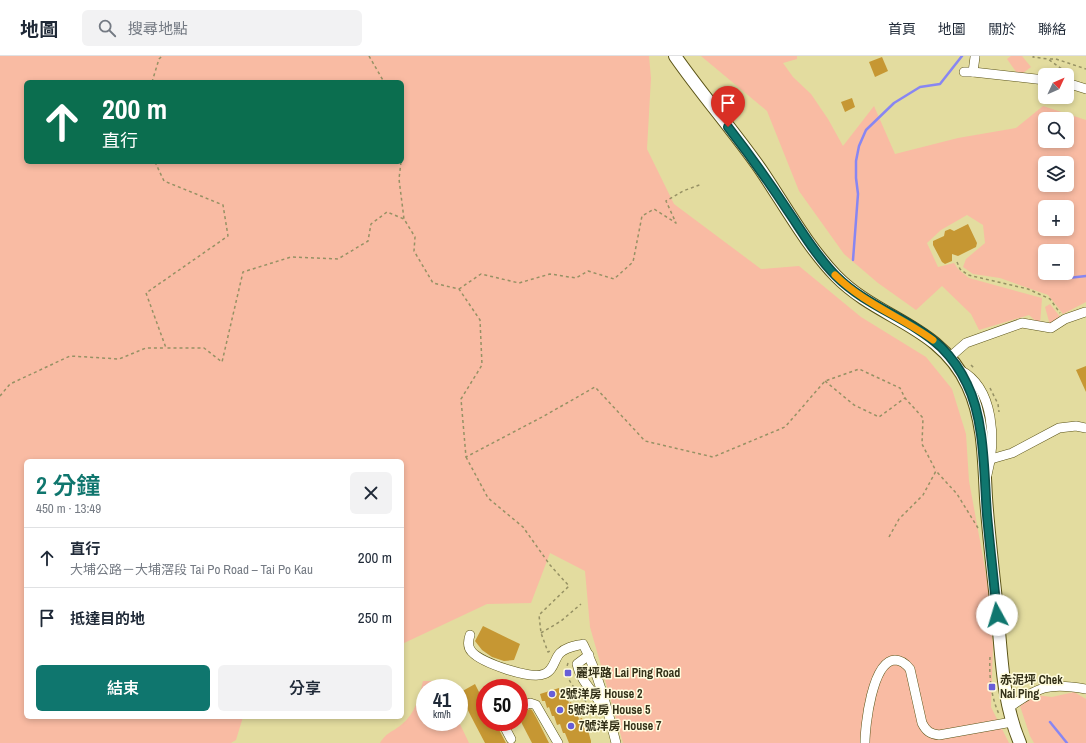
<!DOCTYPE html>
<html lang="zh-TW">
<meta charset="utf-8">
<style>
:root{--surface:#fff;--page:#f2f2f3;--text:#1f2937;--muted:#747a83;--line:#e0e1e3;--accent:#0f766e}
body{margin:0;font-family:"Archivo Narrow","Noto Sans TC",sans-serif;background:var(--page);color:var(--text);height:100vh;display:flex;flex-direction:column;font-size:15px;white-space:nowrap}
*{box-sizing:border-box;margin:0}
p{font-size:13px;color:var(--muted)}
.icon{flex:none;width:22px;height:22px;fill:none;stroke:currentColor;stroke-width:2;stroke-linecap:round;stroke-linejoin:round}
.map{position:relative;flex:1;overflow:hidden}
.side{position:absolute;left:24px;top:403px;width:380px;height:260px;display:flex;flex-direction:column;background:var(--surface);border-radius:6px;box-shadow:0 2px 6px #0003}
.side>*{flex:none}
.guide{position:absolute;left:24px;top:24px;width:380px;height:84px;border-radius:6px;box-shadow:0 2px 6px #0003;background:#0b6e4f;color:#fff;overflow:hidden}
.needle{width:26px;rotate:46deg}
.buttons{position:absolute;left:1038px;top:12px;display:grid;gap:8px}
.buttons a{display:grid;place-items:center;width:36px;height:36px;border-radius:6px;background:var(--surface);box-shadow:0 2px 6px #0003;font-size:20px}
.speed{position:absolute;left:416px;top:623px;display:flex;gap:8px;font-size:20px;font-weight:700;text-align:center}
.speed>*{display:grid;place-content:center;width:52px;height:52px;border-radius:50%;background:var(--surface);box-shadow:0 2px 6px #0003;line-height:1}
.speed small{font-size:10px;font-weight:400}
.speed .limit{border:6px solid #d22;background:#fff;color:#111}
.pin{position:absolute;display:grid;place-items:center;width:34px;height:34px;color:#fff;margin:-41px -17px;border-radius:50% 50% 50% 0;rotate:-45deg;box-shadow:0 0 4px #0007}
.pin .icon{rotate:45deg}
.me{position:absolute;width:44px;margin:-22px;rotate:354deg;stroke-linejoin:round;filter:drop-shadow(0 0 3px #0008)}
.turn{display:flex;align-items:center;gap:14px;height:84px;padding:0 12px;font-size:18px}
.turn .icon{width:52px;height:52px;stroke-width:2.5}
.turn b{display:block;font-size:28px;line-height:34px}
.round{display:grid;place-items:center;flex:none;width:42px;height:42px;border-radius:6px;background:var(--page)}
.head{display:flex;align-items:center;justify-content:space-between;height:68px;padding:0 12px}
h1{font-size:24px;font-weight:600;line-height:30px;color:var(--accent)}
.button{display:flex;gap:8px;margin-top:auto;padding:8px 12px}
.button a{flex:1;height:46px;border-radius:6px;background:var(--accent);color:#fff;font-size:16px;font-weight:600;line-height:46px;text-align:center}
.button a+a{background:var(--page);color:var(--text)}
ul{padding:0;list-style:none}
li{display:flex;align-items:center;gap:12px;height:60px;padding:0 12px;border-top:1px solid var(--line)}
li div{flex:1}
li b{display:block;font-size:15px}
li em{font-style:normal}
header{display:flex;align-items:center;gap:24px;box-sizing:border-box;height:56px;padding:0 20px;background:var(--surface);border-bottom:1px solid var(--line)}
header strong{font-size:19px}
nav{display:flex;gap:22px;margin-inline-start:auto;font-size:14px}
.search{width:280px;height:36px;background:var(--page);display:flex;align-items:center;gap:10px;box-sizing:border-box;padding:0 14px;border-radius:6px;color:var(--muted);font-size:15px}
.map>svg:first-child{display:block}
.green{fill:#f9bba3;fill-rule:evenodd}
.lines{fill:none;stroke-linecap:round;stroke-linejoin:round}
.stream{stroke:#8886f2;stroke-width:2.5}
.building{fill:#c69733}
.minor-casing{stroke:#5a5316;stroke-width:10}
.major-casing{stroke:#5a5316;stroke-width:14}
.path{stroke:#969164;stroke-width:1.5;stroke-dasharray:3 3;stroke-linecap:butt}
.minor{stroke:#fff;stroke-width:9}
.major{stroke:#fff;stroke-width:12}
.route-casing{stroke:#0a4d48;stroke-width:10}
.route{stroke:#0f766e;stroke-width:7}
.slow{stroke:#f59e0b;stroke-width:7}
.poi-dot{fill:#675ed7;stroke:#fffcdd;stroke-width:1.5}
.labels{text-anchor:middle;stroke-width:3;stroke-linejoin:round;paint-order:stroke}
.poi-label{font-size:12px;font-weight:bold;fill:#333018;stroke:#fffcdd;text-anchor:start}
</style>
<header>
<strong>地圖</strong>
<div class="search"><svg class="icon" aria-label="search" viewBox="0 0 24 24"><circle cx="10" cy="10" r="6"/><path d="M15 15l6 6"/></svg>搜尋地點</div>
<nav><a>首頁</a><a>地圖</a><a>關於</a><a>聯絡</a></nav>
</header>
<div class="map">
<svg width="1086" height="687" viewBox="0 0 1086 687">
<rect width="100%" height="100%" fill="#e3dc9f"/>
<g class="green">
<path d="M0,0H649L651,22L647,93L674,148L761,213L799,210L861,261L926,301L952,333L966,378L969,425L989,534L993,590L991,651L1009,687H623L590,571L585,515L550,497L531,547L487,548L402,588V405H26V661H243L236,684L231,687H0ZM26,26H402V106H26Z"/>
<path d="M701,0H797V3L783,7L793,21L811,38L828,63L843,90L874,50L895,98L958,82L1016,72L1043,50L1086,64V246L1063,258L1048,239L1000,222L973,218L963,211L966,203L985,187L983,169L967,159L941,174L927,187L938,211L954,207L958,213L969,222L1042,242L1040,269L1029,259L979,274L971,258L942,230L916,254L878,227L844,198L799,135L767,55ZM1045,63H1067V85H1045ZM1045,107H1067V129H1045ZM1045,151H1067V173H1045ZM1045,195H1067V217H1045Z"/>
<polygon points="1011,0 1022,0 1031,11 1019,20 1007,3"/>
<polygon points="1050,248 1061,262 1050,269 1045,251"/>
<path d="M423,625H435L441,632H425V666H459L469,687H380C387,676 391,677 401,669C415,658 419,642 423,625Z"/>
<polygon points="1074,636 1086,643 1086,687 1034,687 1030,680 1020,650 1036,639 1052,641"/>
</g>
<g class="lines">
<g class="stream">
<polyline points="853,204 858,138 856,122 856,105 859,90 866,74 894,47 920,31 940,28 962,0"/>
<polyline points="1068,222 1086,220"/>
<polyline points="1050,666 1067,687"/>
</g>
</g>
<g class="building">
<polygon points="882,1 888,15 875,21 869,6"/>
<polygon points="852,42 855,51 845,56 841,46"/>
<polygon points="968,168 977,187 976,191 958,200 952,198 952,205 945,208 942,206 933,189 933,185 944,180 945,175 950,173 954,175"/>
<polygon points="1086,310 1086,336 1076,314"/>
<polygon points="483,570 520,588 514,604 504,605 492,601 482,594 475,585"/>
<polygon points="475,628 485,648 485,666 495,666 506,687 485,687 475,668 459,637"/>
<polygon points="559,632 559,634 562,634 564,638 566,638 569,647 571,646 574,655 576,654 579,663 582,662 585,672 587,671 591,685 591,687 569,687 565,677 563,677 560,668 557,669 554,660 552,660 549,651 547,652 545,645 542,645 540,638"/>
<polygon points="530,653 532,654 537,663 549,687 532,687 519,662 519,658"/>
</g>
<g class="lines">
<defs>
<g id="minor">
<polyline points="964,16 973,16 1045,24"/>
<polyline points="973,16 975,1"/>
<polyline points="1067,27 1086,33"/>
<polyline points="950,301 966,287 1022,267 1051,272 1065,263 1085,256"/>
<path d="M960,314C995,332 996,386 987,419"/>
<polyline points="991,403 1012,397 1059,372 1076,370 1086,372"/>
<path d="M470,579C468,585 467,591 472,596C482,607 531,624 544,618C554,615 554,603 560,597C566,591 575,590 583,588C598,617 608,655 616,687"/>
<path d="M589,599L577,608C580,624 592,634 601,648"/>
<polyline points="519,652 530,647 536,649 558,687"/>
<path d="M1008,652C1039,631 1048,626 1086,633"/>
<polyline points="502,666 511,683"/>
<path d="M865,687C865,670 872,605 895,604C902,604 906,608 910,613L922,667C926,675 930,678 939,679L1012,666"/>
</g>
<path id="major" d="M675,0C702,39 734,75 761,114C784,148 807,190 836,220C879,264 940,269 968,330C984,364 984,405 986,442C989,483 994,523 998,564C1002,606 1003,647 1020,687"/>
</defs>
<use href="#minor" class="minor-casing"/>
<use href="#major" class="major-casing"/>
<g class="path">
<polyline points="369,0 384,26"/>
<polyline points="1034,0 1033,1 1048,3 1070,19"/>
<polyline points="1050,3 1056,3 1086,13"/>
<polyline points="152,26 159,3 162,0"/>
<polyline points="402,88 403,93 402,101"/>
<polyline points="155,106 164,125 223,149 228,180 146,237 166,292 204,292 222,306 243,216 291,201 338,203 368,185 371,168 387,156 404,163"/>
<polyline points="401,106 399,123 404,163 415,181 414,195 433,227 459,233 480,264 482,309 461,343 466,401 544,360 595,331 645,385 713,401 785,371 825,325 859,313 900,332 905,342 923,362 922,388 936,415"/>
<polyline points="957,206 960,213 968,219 1028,233 1050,243 1060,257"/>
<polyline points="459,233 481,218 519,227 550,218 576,222 588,215 614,223 633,206 642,160 654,153 676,167 666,145 683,135 702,128"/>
<polyline points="971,309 975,313"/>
<polyline points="825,325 854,349 879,361 905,342"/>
<polyline points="990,332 998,348 999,356"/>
<polyline points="0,340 10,328 70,300 119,303 146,292 166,292"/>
<polyline points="466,401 488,442 523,471 550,509 569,530 539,559 541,577 548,596 550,595"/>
<polyline points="889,481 899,463 923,439 936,415 957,438 978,472"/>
<polyline points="541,577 561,565 581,548"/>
<path d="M990,601C989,620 991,641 999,658"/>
<path d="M568,607C567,610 566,614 566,616C569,628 583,643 591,650"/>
</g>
<use href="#minor" class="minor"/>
<use href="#major" class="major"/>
</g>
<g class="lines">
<defs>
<path id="route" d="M728,71C749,98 769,126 788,155C803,177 817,201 836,220C867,251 910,262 941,291C952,302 961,315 967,328C985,364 984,419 987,459C990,492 994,525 997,559"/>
</defs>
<use href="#route" class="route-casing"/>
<use href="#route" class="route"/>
<path class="slow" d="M835,219C863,247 901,261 933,284"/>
</g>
<g class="poi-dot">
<rect x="564" y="613" width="8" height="8" rx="2"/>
<rect x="988" y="627" width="8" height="8" rx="2"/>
<circle cx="552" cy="638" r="4"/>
<circle cx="560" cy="654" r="4"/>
<circle cx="571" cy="670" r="4"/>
</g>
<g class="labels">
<g class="poi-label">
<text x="576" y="621">麗坪路 Lai Ping Road</text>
<text x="1000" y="628">赤泥坪 Chek<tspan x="1000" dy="14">Nai Ping</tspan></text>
<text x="560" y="642">2號洋房 House 2</text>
<text x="568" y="658">5號洋房 House 5</text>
<text x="579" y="674">7號洋房 House 7</text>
</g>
</g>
</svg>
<div class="buttons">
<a><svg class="needle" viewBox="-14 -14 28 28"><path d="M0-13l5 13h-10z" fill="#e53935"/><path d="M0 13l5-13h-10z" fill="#747a83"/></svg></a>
<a><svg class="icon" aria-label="search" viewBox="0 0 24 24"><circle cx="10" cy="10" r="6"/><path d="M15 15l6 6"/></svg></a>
<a><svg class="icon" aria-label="layers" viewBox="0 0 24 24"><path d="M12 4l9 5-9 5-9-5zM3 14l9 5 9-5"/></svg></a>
<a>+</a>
<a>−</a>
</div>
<div class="speed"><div>41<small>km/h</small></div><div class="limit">50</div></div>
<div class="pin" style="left:728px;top:71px;background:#d93025"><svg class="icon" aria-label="arrive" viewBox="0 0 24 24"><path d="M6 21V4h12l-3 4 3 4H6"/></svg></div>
<svg class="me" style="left:997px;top:559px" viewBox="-20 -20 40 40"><circle r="19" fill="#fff"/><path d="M0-13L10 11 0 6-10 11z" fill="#0f766e"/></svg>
<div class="guide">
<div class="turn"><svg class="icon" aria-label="ahead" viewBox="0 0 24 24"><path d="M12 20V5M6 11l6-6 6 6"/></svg><div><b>200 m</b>直行</div></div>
</div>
<section class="side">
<div class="head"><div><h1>2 分鐘</h1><p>450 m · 13:49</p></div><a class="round"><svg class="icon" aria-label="close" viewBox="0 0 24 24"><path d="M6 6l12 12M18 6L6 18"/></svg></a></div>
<ul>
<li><svg class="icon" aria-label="ahead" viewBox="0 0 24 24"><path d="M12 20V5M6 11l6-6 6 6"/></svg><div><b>直行</b><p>大埔公路－大埔滘段 Tai Po Road – Tai Po Kau</p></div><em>200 m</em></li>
<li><svg class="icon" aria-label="arrive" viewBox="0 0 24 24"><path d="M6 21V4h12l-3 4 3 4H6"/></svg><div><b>抵達目的地</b></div><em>250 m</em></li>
</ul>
<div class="button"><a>結束</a><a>分享</a></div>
</section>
</div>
